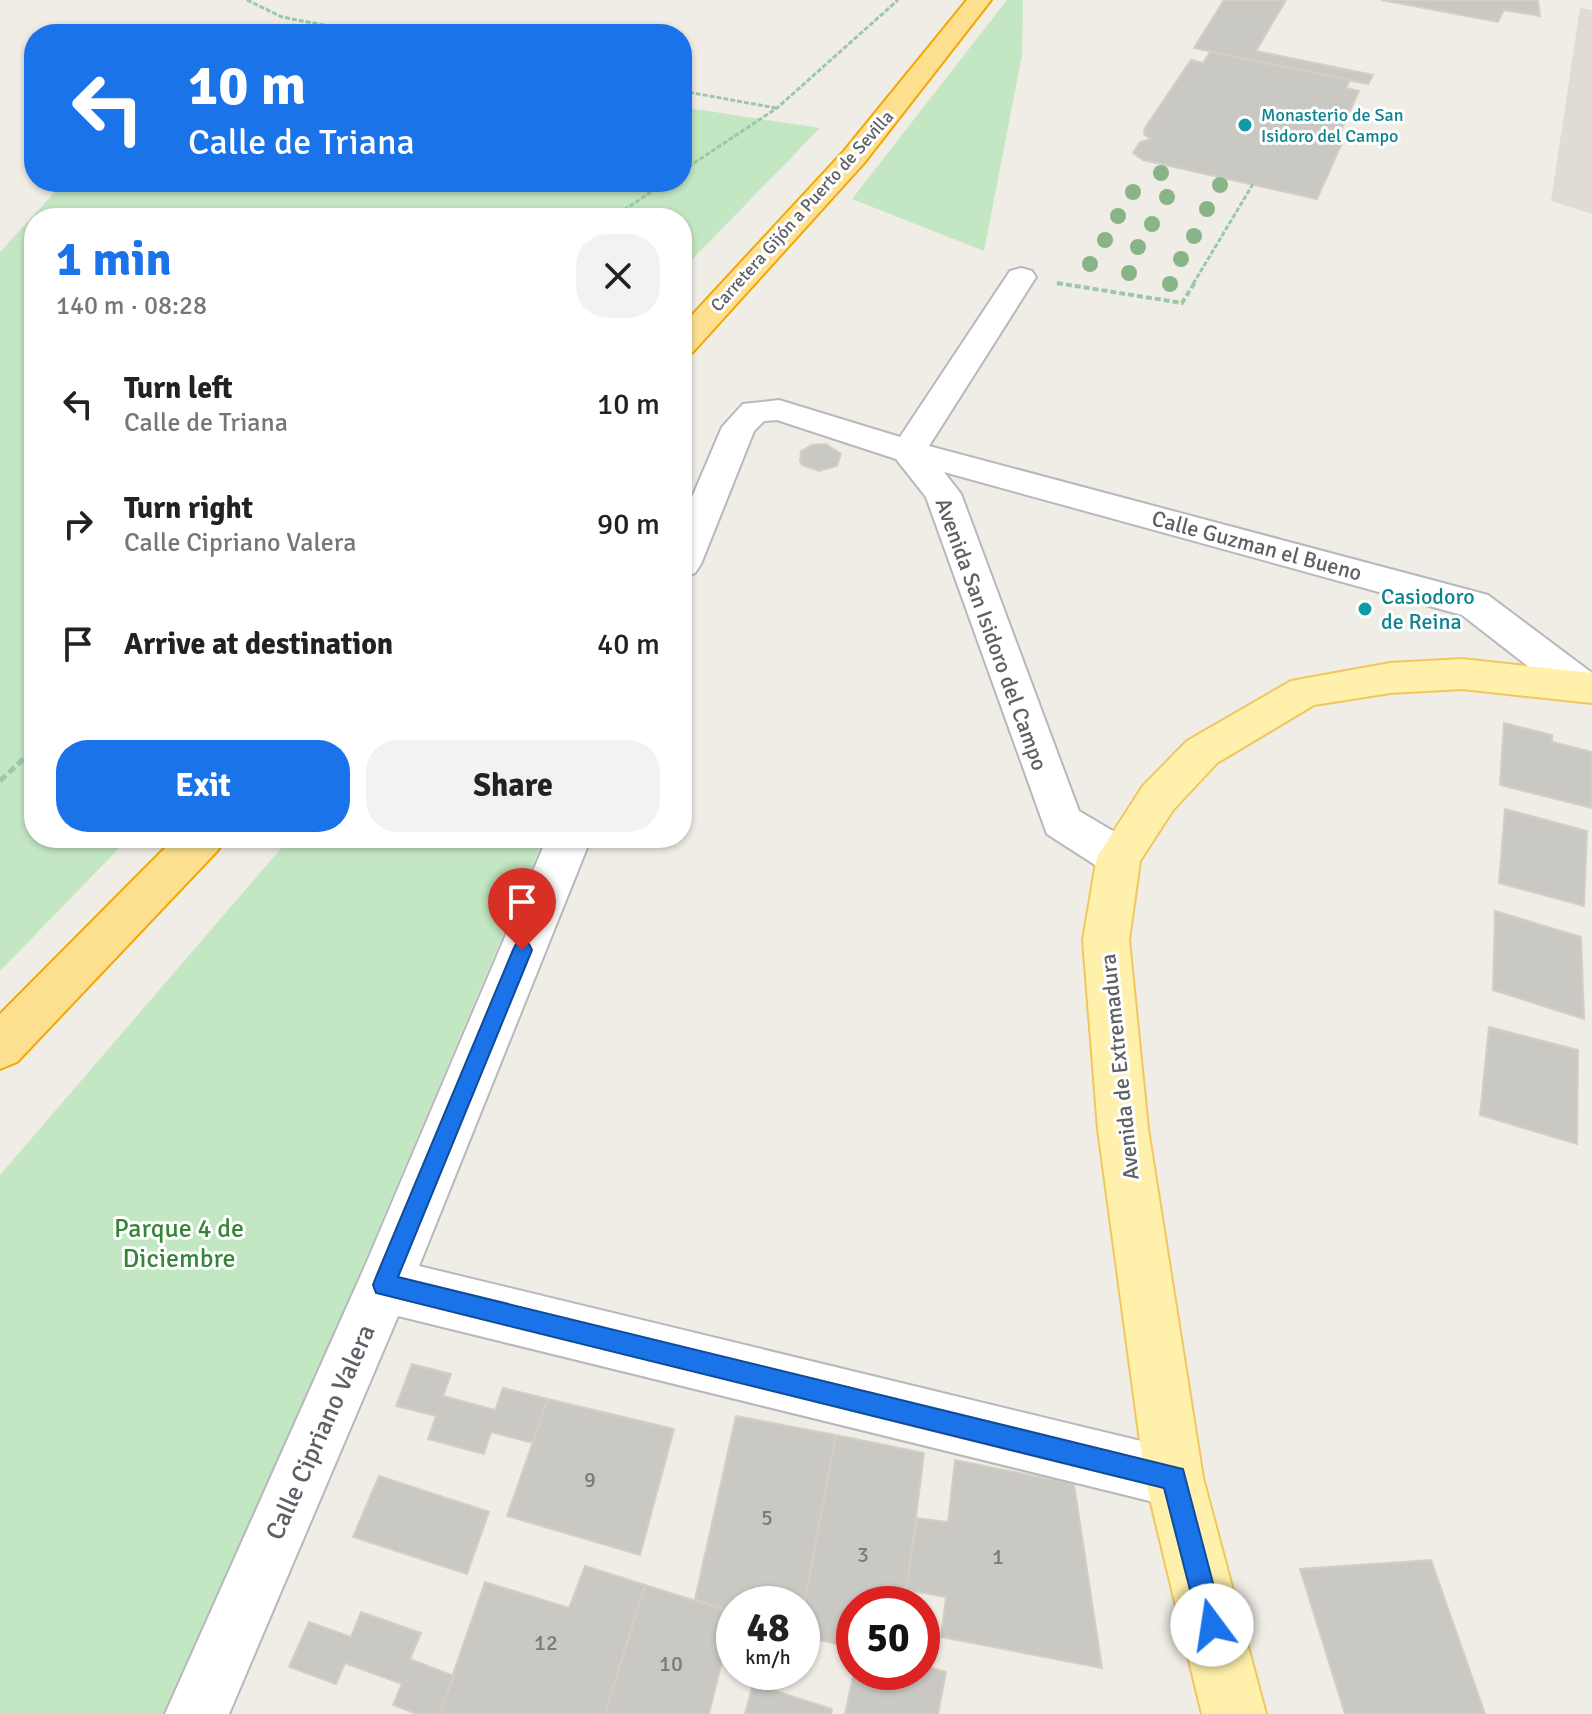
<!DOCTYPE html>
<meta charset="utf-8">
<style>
:root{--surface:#fff;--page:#f2f2f2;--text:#222;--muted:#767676;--accent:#1a73e8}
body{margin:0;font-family:Signika,sans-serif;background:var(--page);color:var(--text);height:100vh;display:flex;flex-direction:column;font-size:30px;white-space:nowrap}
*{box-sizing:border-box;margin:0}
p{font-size:26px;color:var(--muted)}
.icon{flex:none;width:44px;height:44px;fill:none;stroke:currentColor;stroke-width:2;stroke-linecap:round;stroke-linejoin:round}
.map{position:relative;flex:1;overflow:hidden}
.drawer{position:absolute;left:24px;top:208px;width:668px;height:640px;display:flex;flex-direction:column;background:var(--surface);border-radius:32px;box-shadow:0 2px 6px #0004}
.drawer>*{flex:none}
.top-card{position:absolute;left:24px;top:24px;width:668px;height:168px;border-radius:32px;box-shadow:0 2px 6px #0004;background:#1a73e8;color:#fff;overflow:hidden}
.speed{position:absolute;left:716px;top:1586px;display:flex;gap:16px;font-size:40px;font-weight:700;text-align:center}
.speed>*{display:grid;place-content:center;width:104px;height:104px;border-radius:50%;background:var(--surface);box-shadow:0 2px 6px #0004;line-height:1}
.speed small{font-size:20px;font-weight:400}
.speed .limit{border:12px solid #d22;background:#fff;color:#111}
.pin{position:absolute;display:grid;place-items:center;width:68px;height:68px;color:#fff;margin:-82px -34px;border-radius:50% 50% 50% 0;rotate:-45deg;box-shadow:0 0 8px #0007}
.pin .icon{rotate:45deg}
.me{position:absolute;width:88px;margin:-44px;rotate:346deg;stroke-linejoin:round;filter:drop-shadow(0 0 6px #0008)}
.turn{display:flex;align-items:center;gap:28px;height:168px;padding:0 32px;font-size:36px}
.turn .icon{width:104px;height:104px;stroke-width:2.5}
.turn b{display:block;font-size:56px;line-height:68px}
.round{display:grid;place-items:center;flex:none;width:84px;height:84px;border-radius:32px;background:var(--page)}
.headline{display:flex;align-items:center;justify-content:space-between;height:136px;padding:0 32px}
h1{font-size:48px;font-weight:700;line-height:60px;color:var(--accent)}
.primary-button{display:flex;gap:16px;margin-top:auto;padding:16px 32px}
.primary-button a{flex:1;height:92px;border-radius:32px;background:var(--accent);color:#fff;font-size:32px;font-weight:700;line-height:92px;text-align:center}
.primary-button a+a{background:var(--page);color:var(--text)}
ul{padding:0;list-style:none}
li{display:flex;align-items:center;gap:24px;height:120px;padding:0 32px}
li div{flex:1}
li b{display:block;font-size:30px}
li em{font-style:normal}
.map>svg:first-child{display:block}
.education{fill:#e0dcd4}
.green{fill:#c3e7c2}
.building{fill:#cac8c3;stroke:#d4cfc4;stroke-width:2}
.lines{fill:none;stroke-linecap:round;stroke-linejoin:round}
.minor-casing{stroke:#b6b8bc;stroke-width:4}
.major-casing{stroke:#f1c75d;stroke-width:4}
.highway-casing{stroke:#f4a701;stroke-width:4}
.path-far2{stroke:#9cc8a8;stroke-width:3;stroke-dasharray:5 2;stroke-linecap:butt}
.path-far1{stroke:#9cc8a8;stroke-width:4;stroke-dasharray:6 3;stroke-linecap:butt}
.path{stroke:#9cc8a8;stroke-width:5;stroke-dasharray:8 4;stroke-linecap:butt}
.minor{fill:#fff;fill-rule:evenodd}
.major{fill:#fff1ac;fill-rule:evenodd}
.highway{fill:#fce090;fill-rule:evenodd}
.tree{fill:#89b487}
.route{fill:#1a73e8;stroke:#114b97;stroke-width:2}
.culture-dot{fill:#0f9aa8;stroke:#fff;stroke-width:3}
.labels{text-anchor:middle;stroke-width:6;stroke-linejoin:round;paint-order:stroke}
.far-culture-label{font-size:18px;fill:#0d838f;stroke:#fff;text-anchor:start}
.far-street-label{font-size:18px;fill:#5d6166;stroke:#fff}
.street-label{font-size:22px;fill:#5d6166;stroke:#fff}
.culture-label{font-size:22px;fill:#0d838f;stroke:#fff;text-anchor:start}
.near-number-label{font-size:22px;fill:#787b7d}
.near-park-label{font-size:26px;fill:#358539;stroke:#fff}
.near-street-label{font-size:26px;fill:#5d6166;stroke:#fff}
</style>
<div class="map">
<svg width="1592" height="1714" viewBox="0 0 1592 1714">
<rect width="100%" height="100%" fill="#f0ede6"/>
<polygon class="education" points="1580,8 1592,10 1592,214 1551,201"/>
<g class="green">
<polygon points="1007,0 1023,0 1022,55 984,251 852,199"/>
<polygon points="682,107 820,128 682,270 682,218 34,218 34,838 129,838 0,971 0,252 64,182 682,182"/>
<polygon points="290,838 544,838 173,1714 0,1714 0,1175"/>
</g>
<g class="building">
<polygon points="1224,0 1286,0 1256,51 1373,75 1368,84 1194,48"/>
<polygon points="1381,0 1538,0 1540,16 1504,10 1498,22"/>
<polygon points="1210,52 1350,80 1346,88 1359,91 1336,142 1342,143 1317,199 1143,160 1133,153 1140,142 1151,139 1144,134 1145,128 1191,60 1203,63"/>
<polygon points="826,444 841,454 837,466 819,471 802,465 800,461 801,451 812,445"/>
<polygon points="1504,723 1552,735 1552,742 1592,752 1592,808 1500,785"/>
<polygon points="1505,809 1587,831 1584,906 1499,883"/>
<polygon points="1495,911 1581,937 1584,1019 1493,990"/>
<polygon points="1489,1027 1578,1050 1577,1144 1480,1115"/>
<polygon points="412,1364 451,1374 443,1396 495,1410 503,1388 548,1399 533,1443 491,1432 484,1454 428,1439 436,1416 396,1406"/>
<polygon points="548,1399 674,1429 640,1555 507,1516"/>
<polygon points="736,1416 836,1435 802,1616 802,1604 734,1604 734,1613 695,1599"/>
<polygon points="836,1435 924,1453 905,1604 854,1604 854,1648 802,1636 802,1616"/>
<polygon points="955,1460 1074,1484 1102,1668 941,1637 946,1597 906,1590 917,1518 948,1522"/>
<polygon points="379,1476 489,1512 467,1574 353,1537"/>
<polygon points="1431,1560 1485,1714 1345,1714 1300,1569"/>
<polygon points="585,1566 645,1585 605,1714 439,1714 485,1582 569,1608"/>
<polygon points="645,1585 734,1613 709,1714 605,1714"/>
<polygon points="361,1612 421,1633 410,1659 454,1676 439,1714 417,1714 393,1705 402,1684 345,1663 336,1684 289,1667 309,1622 351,1637"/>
<polygon points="922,1665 946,1672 938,1714 845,1714 854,1672 922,1672"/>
<polygon points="753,1684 832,1709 831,1714 745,1714"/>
</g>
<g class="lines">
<defs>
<g id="minor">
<polygon points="1021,268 1032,271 1036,277 929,446 1488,595 1592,673 1592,699 1583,702 1569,698 1462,615 944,472 961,494 1079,811 1135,844 1141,857 1135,870 1119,875 1103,870 1047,834 926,497 896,459 777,420 764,421 754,431 701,564 695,573 682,577 682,521 722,427 743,404 779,400 900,437 1010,271"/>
<polygon points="547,838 591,838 419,1266 1174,1449 1195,1457 1203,1478 1195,1499 1174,1507 398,1316 229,1714 165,1714 365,1266"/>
</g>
<polygon id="major" points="1462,659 1592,673 1592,703 1462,689 1390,693 1314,705 1217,763 1173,810 1140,861 1129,940 1148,1129 1203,1478 1266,1714 1202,1714 1145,1478 1098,1129 1083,940 1097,857 1143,786 1187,741 1291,681 1390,663"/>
<g id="highway">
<polygon points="967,0 991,0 864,163 693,352 682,355 682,326 844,151"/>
<polygon points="175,838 225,838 218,850 17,1062 0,1069 0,1014"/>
</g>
</defs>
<use href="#minor" class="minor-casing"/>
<use href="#major" class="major-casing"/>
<use href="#highway" class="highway-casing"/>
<g class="path-far2">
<polyline points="247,0 282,17 370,34"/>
<polyline points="682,91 776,108"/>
<polyline points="682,171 777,108 898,0"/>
<polyline points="612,218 666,182"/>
<polyline points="1057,283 1063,284"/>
<polyline points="1193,284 1253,184"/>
</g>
<polyline class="path-far1" points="1057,283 1182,303 1195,282"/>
<polyline class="path" points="0,781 34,749"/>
<use href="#minor" class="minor"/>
<use href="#major" class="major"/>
<use href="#highway" class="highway"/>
</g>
<g class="tree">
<circle cx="1161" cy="173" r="8"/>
<circle cx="1220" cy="185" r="8"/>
<circle cx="1133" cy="192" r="8"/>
<circle cx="1167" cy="197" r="8"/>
<circle cx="1207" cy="209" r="8"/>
<circle cx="1118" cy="216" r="8"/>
<circle cx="1152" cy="224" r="8"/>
<circle cx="1194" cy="236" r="8"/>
<circle cx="1105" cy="240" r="8"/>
<circle cx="1138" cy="247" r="8"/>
<circle cx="1181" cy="259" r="8"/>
<circle cx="1090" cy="264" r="8"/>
<circle cx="1129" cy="273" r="8"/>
<circle cx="1170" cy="284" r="8"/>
</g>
<polygon class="route" points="522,941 529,944 532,950 398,1277 1183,1469 1224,1625 1221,1635 1212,1638 1202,1635 1199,1625 1164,1488 376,1293 373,1285 376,1277 513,950 516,944"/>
<g class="culture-dot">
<circle cx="1245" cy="125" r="8"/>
<circle cx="1365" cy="609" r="8"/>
</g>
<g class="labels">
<g class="far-culture-label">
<text x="1261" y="121">Monasterio de San<tspan x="1261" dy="21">Isidoro del Campo</tspan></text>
</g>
<g class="far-street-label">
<text transform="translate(802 211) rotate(-48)" y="6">Carretera Gijón a Puerto de Sevilla</text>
</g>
<g class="street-label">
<text transform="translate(1257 545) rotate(15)" y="8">Calle Guzman el Bueno</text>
<text transform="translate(992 634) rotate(70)" y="8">Avenida San Isidoro del Campo</text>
<text transform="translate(1119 1067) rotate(-96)" y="8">Avenida de Extremadura</text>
</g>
<g class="culture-label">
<text x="1381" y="604">Casiodoro<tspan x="1381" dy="25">de Reina</tspan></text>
</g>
<g class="near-number-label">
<text x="590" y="1487">9</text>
<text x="767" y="1525">5</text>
<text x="863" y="1562">3</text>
<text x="998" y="1564">1</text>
<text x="546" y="1650">12</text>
<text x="671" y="1671">10</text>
</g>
<g class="near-park-label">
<text x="179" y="1237">Parque 4 de<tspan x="179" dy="30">Diciembre</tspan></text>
</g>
<g class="near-street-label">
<text transform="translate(320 1432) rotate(-66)" y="9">Calle Cipriano Valera</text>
</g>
</g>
</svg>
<div class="speed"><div>48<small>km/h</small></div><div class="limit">50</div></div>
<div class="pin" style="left:522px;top:950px;background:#d93025"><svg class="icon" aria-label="arrive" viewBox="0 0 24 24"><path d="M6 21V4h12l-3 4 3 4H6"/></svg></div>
<svg class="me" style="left:1212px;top:1625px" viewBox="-20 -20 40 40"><circle r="19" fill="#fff"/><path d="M0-13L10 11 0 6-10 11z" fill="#1a73e8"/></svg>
<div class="top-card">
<div class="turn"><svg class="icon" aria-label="left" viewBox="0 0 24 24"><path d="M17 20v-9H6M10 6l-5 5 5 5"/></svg><div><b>10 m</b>Calle de Triana</div></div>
</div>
<section class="drawer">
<div class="headline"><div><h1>1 min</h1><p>140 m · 08:28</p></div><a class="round"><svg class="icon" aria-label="close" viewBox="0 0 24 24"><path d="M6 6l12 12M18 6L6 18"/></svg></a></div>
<ul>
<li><svg class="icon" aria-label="left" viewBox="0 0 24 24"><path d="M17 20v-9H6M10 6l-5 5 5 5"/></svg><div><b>Turn left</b><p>Calle de Triana</p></div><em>10 m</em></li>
<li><svg class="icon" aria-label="right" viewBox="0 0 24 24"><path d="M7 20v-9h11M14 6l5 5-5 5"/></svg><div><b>Turn right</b><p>Calle Cipriano Valera</p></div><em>90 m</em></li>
<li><svg class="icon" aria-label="arrive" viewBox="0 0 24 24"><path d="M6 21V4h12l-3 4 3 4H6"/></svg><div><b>Arrive at destination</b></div><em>40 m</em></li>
</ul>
<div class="primary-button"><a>Exit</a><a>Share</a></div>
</section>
</div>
